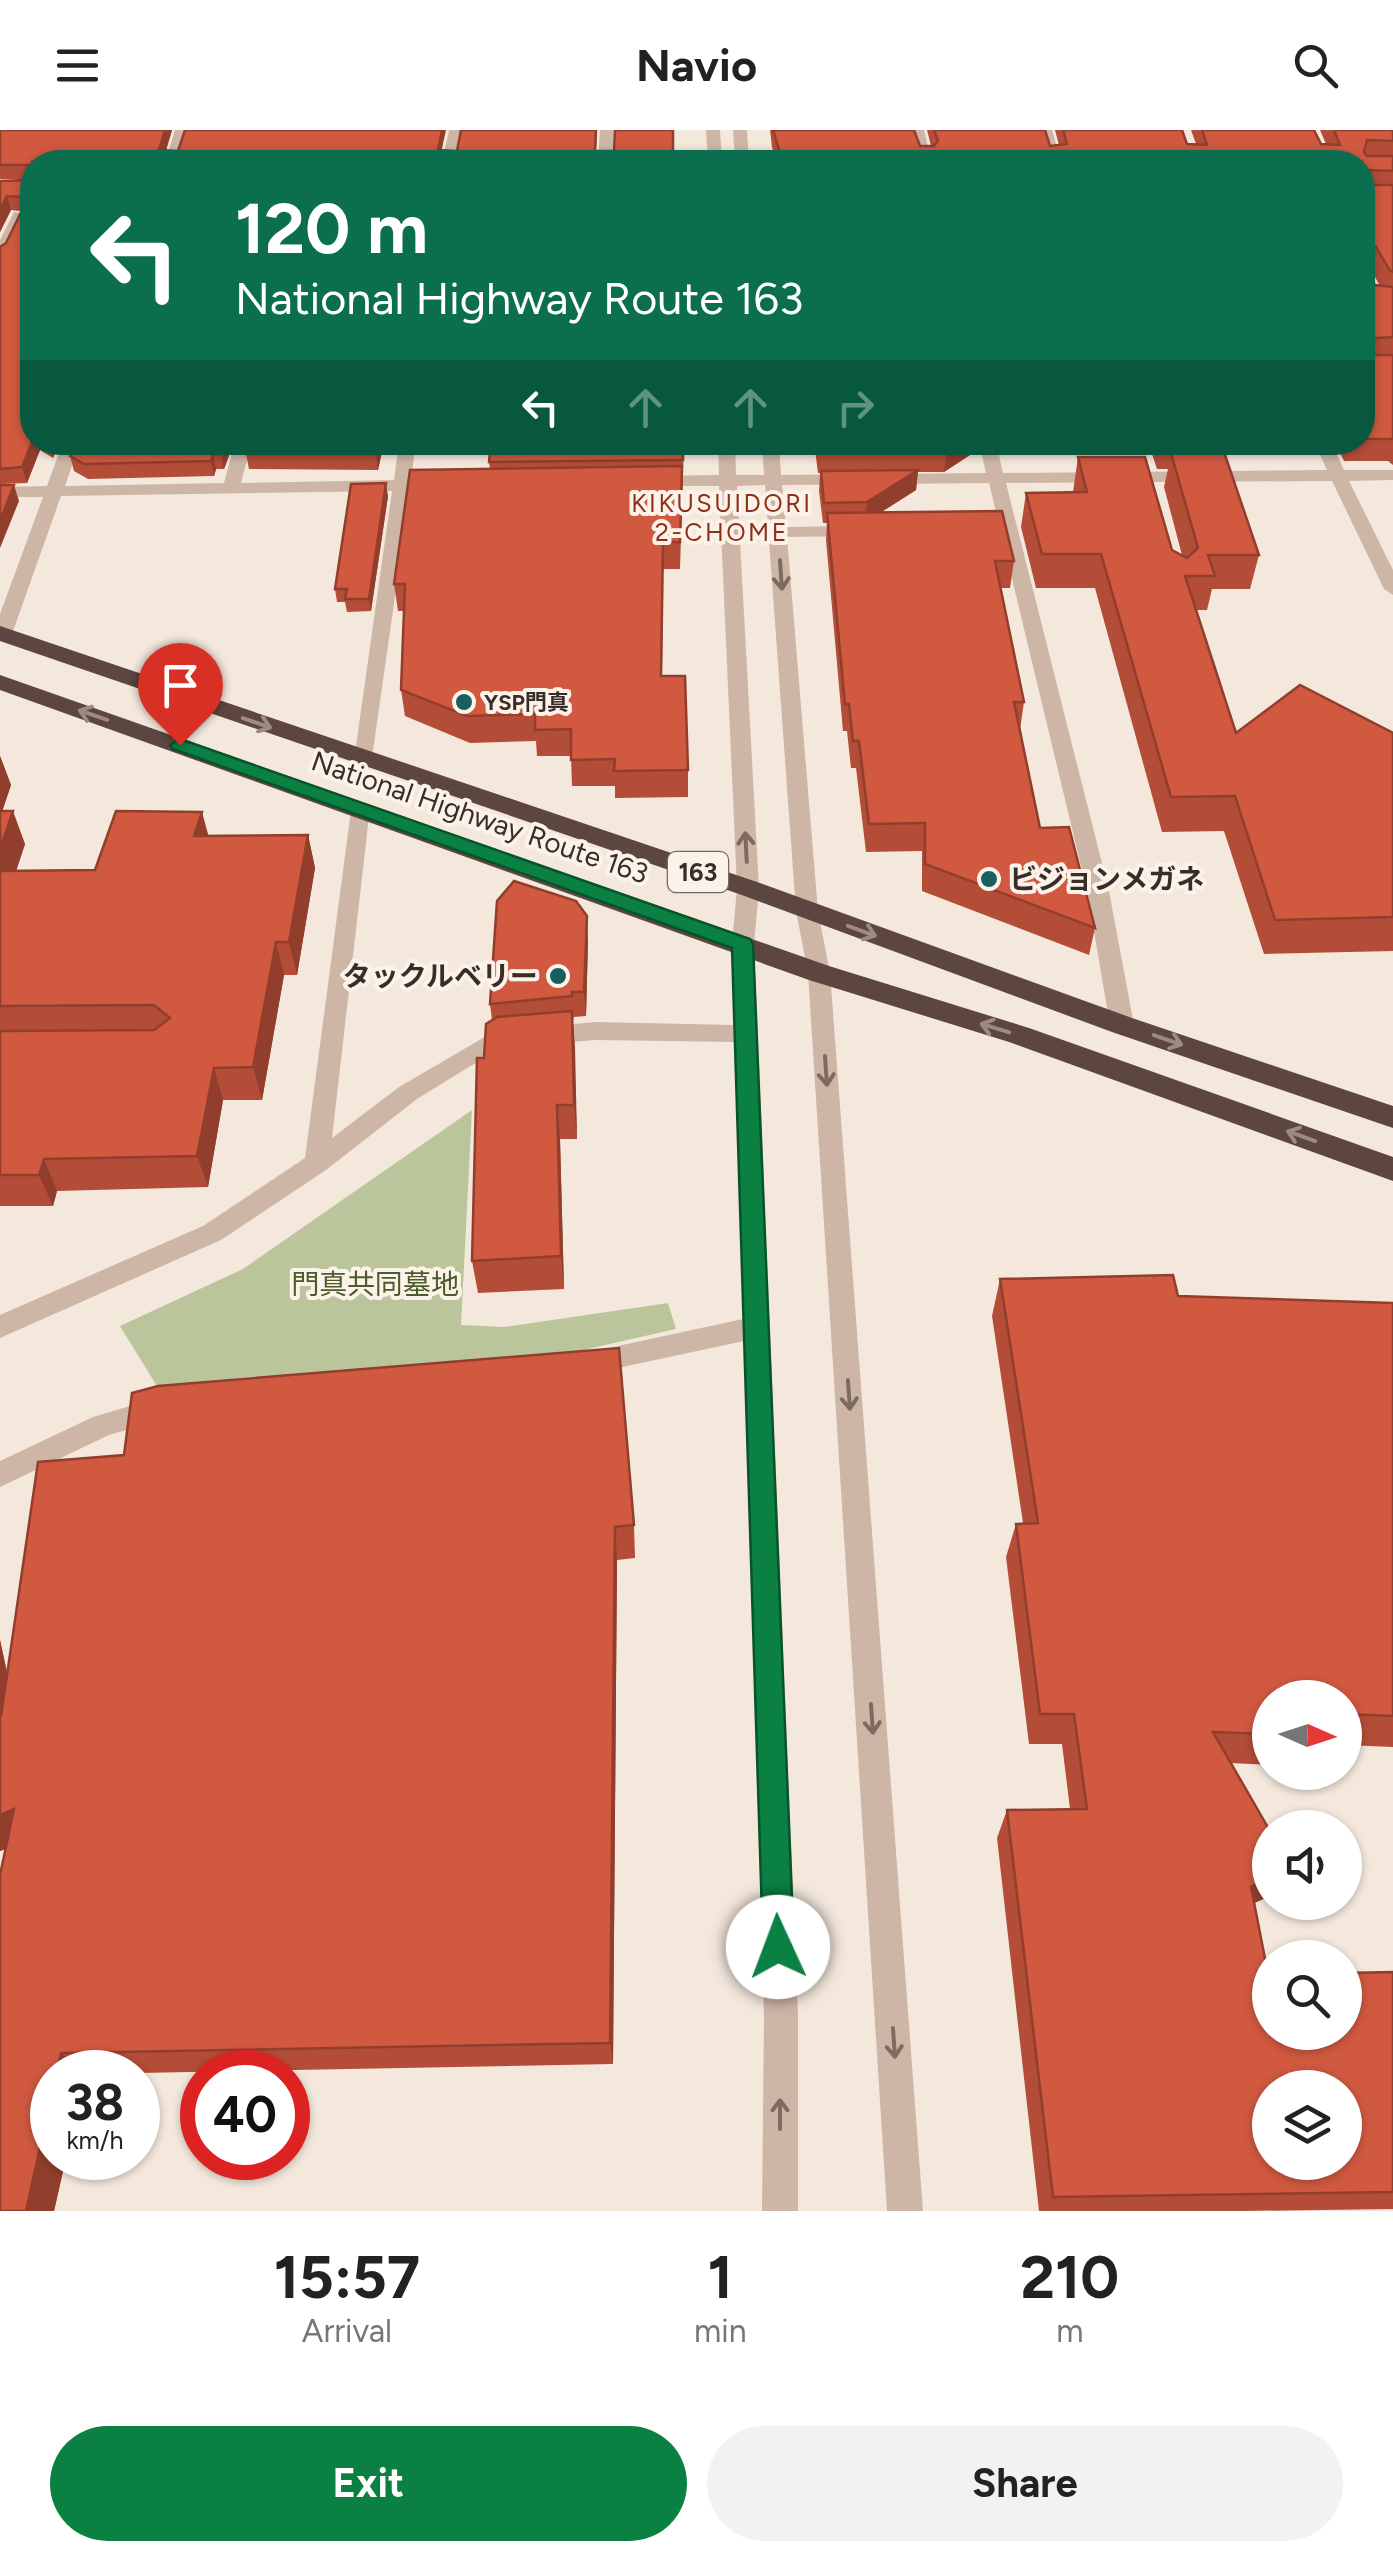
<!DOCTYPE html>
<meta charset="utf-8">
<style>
:root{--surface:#fff;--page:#f2f2f2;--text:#222;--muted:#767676;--accent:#0b8043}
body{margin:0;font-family:Figtree,"Noto Sans JP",sans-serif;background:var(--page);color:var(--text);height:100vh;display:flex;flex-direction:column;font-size:38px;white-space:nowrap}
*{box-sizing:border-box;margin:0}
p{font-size:32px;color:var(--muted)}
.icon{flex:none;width:55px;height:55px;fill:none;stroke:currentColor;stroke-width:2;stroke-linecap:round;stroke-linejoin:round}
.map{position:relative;height:2081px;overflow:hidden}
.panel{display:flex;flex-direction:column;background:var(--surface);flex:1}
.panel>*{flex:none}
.guide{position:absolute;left:20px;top:20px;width:1355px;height:305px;border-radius:40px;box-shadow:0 2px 8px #0004;background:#0b6e4f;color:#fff;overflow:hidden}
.needle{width:65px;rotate:93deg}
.tools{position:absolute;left:1252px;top:1550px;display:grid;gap:20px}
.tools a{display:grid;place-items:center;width:110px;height:110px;border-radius:50%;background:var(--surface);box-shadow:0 2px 8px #0004;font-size:50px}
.speed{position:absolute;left:30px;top:1920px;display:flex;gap:20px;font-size:50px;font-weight:700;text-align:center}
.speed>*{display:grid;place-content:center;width:130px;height:130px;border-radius:50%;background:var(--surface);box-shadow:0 2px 8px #0004;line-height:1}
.speed small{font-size:25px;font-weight:400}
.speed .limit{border:15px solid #d22;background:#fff;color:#111}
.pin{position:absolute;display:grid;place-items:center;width:85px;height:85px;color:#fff;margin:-102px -42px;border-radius:50% 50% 50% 0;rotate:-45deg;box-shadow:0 0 10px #0007}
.pin .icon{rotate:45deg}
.me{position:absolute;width:110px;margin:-55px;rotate:358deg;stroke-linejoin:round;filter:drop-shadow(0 0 8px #0008)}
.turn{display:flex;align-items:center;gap:35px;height:210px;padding:0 50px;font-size:45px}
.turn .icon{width:130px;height:130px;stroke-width:2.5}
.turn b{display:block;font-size:70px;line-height:85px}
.lanes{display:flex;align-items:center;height:95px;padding:0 50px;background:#0003;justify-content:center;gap:50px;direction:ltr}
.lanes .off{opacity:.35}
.eta{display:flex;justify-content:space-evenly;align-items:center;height:170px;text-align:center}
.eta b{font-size:60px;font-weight:700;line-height:70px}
.action{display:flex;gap:20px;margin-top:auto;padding:20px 50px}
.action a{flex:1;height:115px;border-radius:60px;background:var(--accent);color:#fff;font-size:40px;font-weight:700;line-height:115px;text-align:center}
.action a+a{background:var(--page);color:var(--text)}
header{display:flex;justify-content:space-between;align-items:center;height:130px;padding:0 50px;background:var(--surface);font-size:45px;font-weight:700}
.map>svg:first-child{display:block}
.green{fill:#bac59b}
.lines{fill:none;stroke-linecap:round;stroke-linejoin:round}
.minor{fill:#ceb6a7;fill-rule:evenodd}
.highway{fill:#5c463f;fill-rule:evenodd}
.wall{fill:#b34d37;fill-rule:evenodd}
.shaded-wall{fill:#923e2d}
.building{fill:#d05940;stroke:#923e2d;stroke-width:2.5;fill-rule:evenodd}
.oneway{stroke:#7d6b61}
.oneway2{stroke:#9c8b83}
.route{fill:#0b8043;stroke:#07532c;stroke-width:2.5}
.poi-dot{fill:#1a5f5f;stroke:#fbf2ea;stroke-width:4}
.labels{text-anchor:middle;stroke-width:8;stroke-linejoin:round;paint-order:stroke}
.far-poi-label{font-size:22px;font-weight:bold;fill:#3a2d28;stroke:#fbf2ea;text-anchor:start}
.far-neighbourhood-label{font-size:25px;letter-spacing:2.5px;fill:#902e1a;stroke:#fbf2ea}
.shield{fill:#fbf2ea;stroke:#746862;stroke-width:2.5}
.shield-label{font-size:25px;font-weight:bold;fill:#3a2d28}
.street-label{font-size:28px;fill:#3a2d28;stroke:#fbf2ea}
.poi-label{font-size:28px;font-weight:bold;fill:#3a2d28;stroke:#fbf2ea;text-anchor:start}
.park-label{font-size:28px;fill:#4c5b2a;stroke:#fbf2ea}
</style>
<header><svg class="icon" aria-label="menu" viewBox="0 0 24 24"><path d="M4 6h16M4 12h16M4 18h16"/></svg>Navio<svg class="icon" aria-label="search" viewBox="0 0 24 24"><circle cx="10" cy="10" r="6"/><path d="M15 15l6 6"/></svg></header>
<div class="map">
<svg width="1393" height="2081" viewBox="0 0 1393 2081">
<rect width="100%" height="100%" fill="#f4e8dd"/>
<polygon class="green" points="472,980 461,1195 504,1197 668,1173 676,1199 517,1235 240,1248 163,1266 120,1196 243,1139"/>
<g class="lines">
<g class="minor">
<polygon points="175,0 189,0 179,32 165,32"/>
<polygon points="449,0 463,0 456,32 442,32"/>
<polygon points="600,0 614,0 612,32 598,32"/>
<polygon points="706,0 720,0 722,32 708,32"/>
<polygon points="733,0 747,0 749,32 735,32"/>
<polygon points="910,0 924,0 932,32 918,32"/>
<polygon points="1038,0 1052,0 1061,32 1047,32"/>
<polygon points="14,82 26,85 7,126 0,130 0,110"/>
<polygon points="63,312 80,312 65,356 224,353 235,312 252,312 241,353 394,350 399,312 416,312 411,350 440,350 449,355 440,360 410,361 371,635 357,635 354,630 392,361 61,366 12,504 0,509 0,484 43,367 0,367 0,357 47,356"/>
<polygon points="718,312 735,312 736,345 764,345 762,312 779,312 781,345 986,343 979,312 996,312 1003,343 1327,340 1314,312 1331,312 1344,340 1393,340 1393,350 1349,351 1393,440 1393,465 1384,459 1332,351 1006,353 1109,761 1134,895 1122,904 1110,895 1087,761 989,353 782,355 786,397 858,396 867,401 858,406 787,407 818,781 830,843 923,2081 887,2081 808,843 796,781 765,355 737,356 759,758 754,814 798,1886 798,2081 762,2081 764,1886 744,1211 590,1244 580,1241 576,1233 580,1225 590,1222 743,1189 735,912 596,910 500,918 417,969 326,1040 221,1110 0,1208 0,1185 203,1096 305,1028 352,673 366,673 370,678 332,1008 399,957 495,901 596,892 734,895 732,814 737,758 719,356 650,356 641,351 650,346 719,345"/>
<polygon points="160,1267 170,1271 174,1279 170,1287 109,1305 0,1357 0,1331 93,1287"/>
</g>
<g class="highway">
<polygon points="0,496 757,752 1132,888 1393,976 1393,998 1112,902 739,764 0,511"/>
<polygon points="0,545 829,836 1029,898 1393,1027 1393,1051 1009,912 809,850 0,560"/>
</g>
</g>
<g class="wall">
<polygon points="0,0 172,0 166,21 457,21 461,0 597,0 596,21 614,21 673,0 673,32 32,32 32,312 59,312 53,328 40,320 27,353 0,354 0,117 6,113 21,81 11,80 0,102 0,51 28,49 0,49"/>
<path d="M770,0H914L920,16H931L927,0H1045L1050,16L1059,15L1055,0H1182L1187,14H1196L1191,0H1314L1321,14H1326L1320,0H1393V335L1388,331H1344L1335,312H1362V32H776L772,17ZM1364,137L1370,138L1380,156L1375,155Z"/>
<polygon points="74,312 234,312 224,339 216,339 214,346 88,349 74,341 70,326"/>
<polygon points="384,312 378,340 249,339 246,324"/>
<polygon points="684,312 680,439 663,439 662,546 688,640 688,667 615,668 615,656 572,656 571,626 537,626 536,611 470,613 405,586 401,560 404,481 398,481 394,454 490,339 489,332"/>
<polygon points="814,312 974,312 973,323 944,342 918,342 916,360 881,382 1014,431 1010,458 1001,458 1024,572 1020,600 1040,698 1095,798 1089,825 922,761 922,721 866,722 856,638 851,638 847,601 843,601 826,410 827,393 823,393 819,361 820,343 818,343"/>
<polygon points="1148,312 1214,312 1215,317 1214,322 1259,425 1250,459 1212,459 1207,480 1196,480 1236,603 1393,603 1393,821 1264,824 1224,701 1162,702 1095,458 1036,458 1021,397 1026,363 1073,362 1078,327 1172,420 1182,425 1164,357 1168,339 1157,339"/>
<polygon points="388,366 371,481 347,482 345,472 337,472 335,459"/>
<polygon points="0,626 11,655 2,681 25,714 16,741 95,740 209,706 308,705 315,738 297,845 284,845 262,970 223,970 208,1057 57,1061 53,1076 0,1076"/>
<polygon points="588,811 586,886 574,887 573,890 577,1009 560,1009 564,1159 478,1163 472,1131 484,928 492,890 490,874"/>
<polygon points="1000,1149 1178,1166 1393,1173 1393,1617 1345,1615 1345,1568 1270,1568 1270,1635 1231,1633 1270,1701 1270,1766 1254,1773 1268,1844 1393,1842 1393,2079 1243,2081 1039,2081 997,1708 1007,1680 1070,1679 1062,1614 1029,1614 1006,1427 1016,1394 1023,1393 992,1186"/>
<polygon points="38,1332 634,1395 635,1428 617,1430 613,1934 138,1943 52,1942 52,2028 66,2028 54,2081 0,2081 6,1719 0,1721 0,1510 7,1543"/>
</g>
<g class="shaded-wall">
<polygon points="165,0 172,0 162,32 159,20"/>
<polygon points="442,0 446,0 439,32 438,20"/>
<polygon points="7,66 11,80 0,102 0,80"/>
<polygon points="32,312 38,312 40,320 27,353 22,337"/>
<polygon points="49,312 59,312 53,328"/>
<polygon points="225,312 234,312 224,339 221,324"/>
<polygon points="378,312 384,312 378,340 376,324"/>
<polygon points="958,312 974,312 973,323 944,342 947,320"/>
<polygon points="213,324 216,339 214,346 211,331"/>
<polygon points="918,340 916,360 866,392 867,372"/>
<polygon points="386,353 388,366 371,481 369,469"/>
<polygon points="14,355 19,371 0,418 0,391"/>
<polygon points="0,626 11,655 0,688"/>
<polygon points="13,681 25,714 5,774 0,761 0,719"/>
<polygon points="202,682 211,715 194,706"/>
<polygon points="308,705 315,738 297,845 289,812"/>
<polygon points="587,786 588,811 586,886 584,862"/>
<polygon points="276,812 284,845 262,970 253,937"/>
<polygon points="572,881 575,916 577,1009 574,975"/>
<polygon points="214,938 223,970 208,1057 197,1026"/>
<polygon points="557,975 560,1009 564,1159 561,1126"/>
<polygon points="44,1029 57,1061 53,1076 39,1045"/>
<polygon points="615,1397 617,1430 613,1934 610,1913"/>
<polygon points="0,1510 23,1616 0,1582"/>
<polygon points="14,1679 36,1706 0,1721 0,1685"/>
<polygon points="1270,1748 1270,1766 1232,1783 1251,1757"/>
<polygon points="61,1923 82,1942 57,1942"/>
<polygon points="52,1963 52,2028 66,2028 54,2081 26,2081"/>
</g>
<g class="building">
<polygon points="0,0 165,0 159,20 178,21 185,0 442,0 438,20 457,21 461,0 596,0 595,21 614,21 615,0 673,0 673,27 669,27 670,32 32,32 32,312 22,337 0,339 0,117 6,113 26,72 23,67 7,66 0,80 0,51 28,50 31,35 0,35"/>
<polygon points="773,0 914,0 920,16 934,16 938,11 934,0 1045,0 1050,16 1067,14 1063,0 1182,0 1187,14 1207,15 1202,0 1314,0 1321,14 1340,15 1334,0 1393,0 1393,11 1367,10 1364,22 1367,26 1393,26 1393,41 1367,40 1364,52 1368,55 1393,55 1393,142 1390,141 1376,117 1365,115 1364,137 1375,155 1393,157 1393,207 1365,209 1364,222 1368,225 1393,225 1393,309 1362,309 1362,32 780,32 779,19"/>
<polygon points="74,312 225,312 221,324 213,324 211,331 84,334 70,326"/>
<polygon points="248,312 378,312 376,324 246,324"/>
<polygon points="491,312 683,312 683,330 489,332"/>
<polygon points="818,312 958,312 947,320 819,321"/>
<polygon points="1160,312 1214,312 1215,317 1162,318"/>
<polygon points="1224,322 1259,425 1208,425 1215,446 1185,446 1236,603 1300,555 1393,603 1393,787 1275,790 1235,666 1171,667 1101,424 1042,424 1026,363 1087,362 1078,327 1145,327 1172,420 1187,428 1198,418 1171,323"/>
<polygon points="682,336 680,412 663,412 661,546 685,546 688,640 614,641 615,629 571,630 571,599 535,600 535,584 467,586 401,560 405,454 394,454 410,340"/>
<polygon points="918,340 867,372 824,373 821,341"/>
<polygon points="386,353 369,469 345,469 347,459 335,459 351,354"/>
<polygon points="0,355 14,355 0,391"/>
<polygon points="1002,381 1014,431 995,431 1024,572 1014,572 1040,698 1069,697 1095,798 925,734 925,693 869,694 859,611 853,611 849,574 845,574 827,383"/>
<polygon points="0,681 13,681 0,719"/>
<polygon points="116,681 202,682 194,706 308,705 289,812 276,812 253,937 214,938 197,1026 44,1029 39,1045 0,1045 0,901 154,900 170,888 154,875 0,876 0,741 95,740"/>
<polygon points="514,751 576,771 587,786 584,862 572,862 572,866 490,874 497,771"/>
<polygon points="572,881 574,975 557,975 561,1126 472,1131 477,928 484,928 486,894 497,887"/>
<path d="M1173,1145L1178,1166L1393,1173V1586L1345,1584V1568H1270V1604L1213,1602L1270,1701V1748L1251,1757L1268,1844H1270V1902H1345V1843L1393,1842V2062L1053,2067L1007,1680L1087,1679L1074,1584H1040L1016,1394L1038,1393L1000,1149ZM1270,1958H1345V2032H1270Z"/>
<polygon points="619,1218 634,1395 615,1397 610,1913 61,1923 57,1942 52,1942 52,1963 26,2081 0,2081 0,1745 14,1679 0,1685 0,1582 1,1586 38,1332 124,1325 132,1263 158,1256"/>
</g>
<defs><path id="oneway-shaft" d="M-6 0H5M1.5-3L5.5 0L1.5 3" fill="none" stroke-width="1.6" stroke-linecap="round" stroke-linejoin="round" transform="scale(2.5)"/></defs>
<g class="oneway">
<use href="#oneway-shaft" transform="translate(781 445) rotate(86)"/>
<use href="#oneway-shaft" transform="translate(746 717) rotate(-93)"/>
<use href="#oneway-shaft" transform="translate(826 941) rotate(86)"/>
<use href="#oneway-shaft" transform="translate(849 1265) rotate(86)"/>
<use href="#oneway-shaft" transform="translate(872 1589) rotate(86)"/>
<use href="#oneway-shaft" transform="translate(894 1913) rotate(86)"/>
<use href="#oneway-shaft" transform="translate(780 1984) rotate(-90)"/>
</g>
<g class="oneway2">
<use href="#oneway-shaft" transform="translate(93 585) rotate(-161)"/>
<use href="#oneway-shaft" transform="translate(257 593) rotate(19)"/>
<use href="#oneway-shaft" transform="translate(862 801) rotate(20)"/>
<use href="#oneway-shaft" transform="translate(995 898) rotate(-163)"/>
<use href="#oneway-shaft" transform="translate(1168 910) rotate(19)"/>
<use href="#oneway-shaft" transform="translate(1301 1006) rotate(-160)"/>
</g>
<polygon class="route" points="180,609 750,809 753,814 794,1817 789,1828 778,1832 767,1828 763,1817 732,818 173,619 170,615"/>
<g class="poi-dot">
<circle cx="464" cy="572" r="10"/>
<circle cx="989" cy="749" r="10"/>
<circle cx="558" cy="846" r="10"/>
</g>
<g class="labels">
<g class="far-poi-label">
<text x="484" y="580">YSP門真</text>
</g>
<g class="far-neighbourhood-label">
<text x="722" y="382">KIKUSUIDORI<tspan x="722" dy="29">2-CHOME</tspan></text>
</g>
<rect class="shield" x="668" y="722" width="60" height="40" rx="8"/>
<g class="shield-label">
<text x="698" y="751">163</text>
</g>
<g class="street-label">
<text transform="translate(480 687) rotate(19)" y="10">National Highway Route 163</text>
</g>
<g class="poi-label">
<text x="1009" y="759">ビジョンメガネ</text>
<text x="538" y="856" text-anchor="end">タックルベリー</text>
</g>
<g class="park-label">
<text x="375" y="1164">門真共同墓地</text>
</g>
</g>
</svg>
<div class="tools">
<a><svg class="needle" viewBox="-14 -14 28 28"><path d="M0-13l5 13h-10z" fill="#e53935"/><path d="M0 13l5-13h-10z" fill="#767676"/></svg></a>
<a><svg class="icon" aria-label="sound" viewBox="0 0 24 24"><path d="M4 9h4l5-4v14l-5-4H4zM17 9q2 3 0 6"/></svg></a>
<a><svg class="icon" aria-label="search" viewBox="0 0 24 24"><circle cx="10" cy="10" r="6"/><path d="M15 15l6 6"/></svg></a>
<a><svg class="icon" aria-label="layers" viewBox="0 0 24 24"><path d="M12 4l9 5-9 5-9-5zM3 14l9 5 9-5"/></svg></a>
</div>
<div class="speed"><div>38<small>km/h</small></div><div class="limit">40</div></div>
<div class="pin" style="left:180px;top:615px;background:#d93025"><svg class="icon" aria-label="arrive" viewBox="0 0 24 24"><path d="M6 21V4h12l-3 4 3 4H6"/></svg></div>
<svg class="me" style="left:778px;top:1817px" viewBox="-20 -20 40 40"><circle r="19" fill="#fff"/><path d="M0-13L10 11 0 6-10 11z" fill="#0b8043"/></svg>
<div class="guide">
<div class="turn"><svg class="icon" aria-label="left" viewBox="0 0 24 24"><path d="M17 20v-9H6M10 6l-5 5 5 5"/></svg><div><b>120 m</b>National Highway Route 163</div></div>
<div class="lanes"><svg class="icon" aria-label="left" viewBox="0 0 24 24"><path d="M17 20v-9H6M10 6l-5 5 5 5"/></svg><svg class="icon off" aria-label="ahead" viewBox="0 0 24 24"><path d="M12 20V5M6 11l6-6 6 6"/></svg><svg class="icon off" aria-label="ahead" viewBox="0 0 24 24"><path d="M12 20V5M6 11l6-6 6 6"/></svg><svg class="icon off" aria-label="right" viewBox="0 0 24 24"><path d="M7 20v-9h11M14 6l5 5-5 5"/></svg></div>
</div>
</div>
<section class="panel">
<div class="eta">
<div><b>15:57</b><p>Arrival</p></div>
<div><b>1</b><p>min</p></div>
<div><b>210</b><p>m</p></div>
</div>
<div class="action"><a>Exit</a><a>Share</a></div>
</section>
